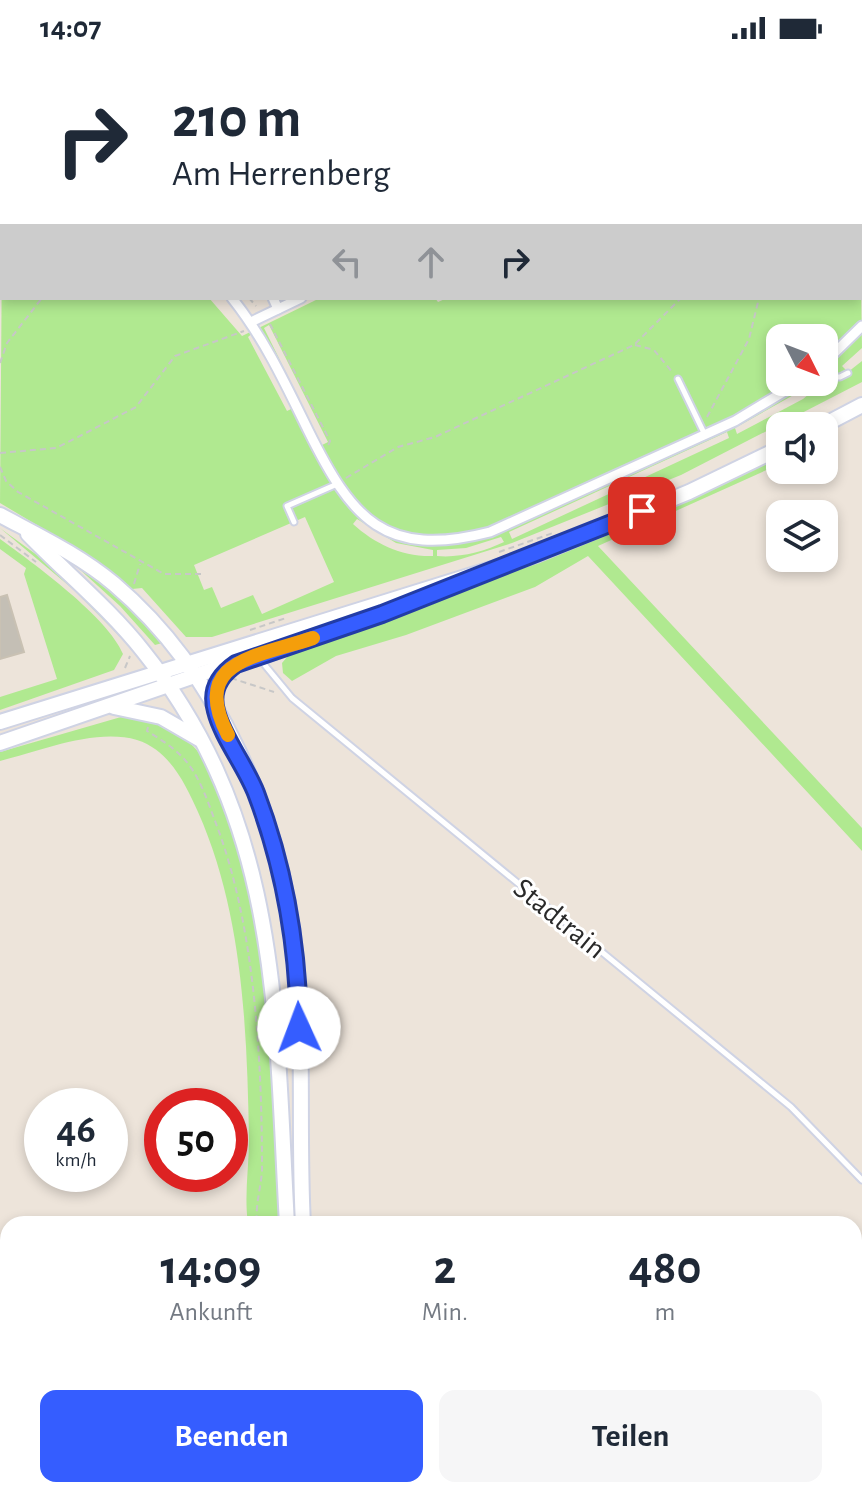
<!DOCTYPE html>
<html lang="de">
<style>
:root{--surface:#fff;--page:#f6f6f7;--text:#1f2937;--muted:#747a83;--accent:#355dff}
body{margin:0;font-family:"Alegreya Sans",sans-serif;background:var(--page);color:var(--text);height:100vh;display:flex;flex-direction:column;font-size:30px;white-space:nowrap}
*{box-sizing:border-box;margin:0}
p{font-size:26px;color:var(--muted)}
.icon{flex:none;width:44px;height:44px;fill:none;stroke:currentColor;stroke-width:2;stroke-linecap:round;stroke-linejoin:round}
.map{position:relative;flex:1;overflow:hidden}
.side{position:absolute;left:0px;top:1160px;width:862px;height:282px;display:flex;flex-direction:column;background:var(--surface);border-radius:24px 24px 0 0;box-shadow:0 4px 12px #0003}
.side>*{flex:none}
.top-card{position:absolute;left:0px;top:0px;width:862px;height:244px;box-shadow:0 4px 12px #0003;background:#fff;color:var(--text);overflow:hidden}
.needle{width:52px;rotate:132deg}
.buttons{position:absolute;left:766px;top:268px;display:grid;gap:16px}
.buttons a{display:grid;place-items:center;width:72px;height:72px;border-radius:16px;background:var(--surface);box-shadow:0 4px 12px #0003;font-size:40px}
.speed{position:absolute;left:24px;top:1032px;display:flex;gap:16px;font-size:40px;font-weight:700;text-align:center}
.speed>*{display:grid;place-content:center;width:104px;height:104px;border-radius:50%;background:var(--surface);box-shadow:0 4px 12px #0003;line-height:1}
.speed small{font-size:20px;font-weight:400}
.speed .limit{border:12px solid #d22;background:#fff;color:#111}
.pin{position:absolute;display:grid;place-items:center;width:68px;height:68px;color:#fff;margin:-34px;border-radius:16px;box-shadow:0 4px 12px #0006}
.me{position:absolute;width:88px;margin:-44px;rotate:358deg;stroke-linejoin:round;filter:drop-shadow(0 0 6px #0008)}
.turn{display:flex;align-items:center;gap:28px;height:168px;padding:0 40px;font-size:36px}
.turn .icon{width:104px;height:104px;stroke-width:2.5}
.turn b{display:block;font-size:56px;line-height:68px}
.lanes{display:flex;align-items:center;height:76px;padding:0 40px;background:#0003;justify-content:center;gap:40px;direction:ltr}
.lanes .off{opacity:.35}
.eta{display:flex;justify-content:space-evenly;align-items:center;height:136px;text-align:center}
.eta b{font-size:48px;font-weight:700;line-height:56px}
.action{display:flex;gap:16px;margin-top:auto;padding:16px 40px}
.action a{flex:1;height:92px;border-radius:16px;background:var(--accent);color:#fff;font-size:32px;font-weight:700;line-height:92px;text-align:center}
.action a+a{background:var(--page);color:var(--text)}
.status{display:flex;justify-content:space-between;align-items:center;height:56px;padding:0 40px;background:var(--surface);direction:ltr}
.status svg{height:22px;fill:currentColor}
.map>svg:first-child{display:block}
.industrial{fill:#dedbe5}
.green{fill:#b0e990;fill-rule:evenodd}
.building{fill:#c4bfb5;stroke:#c9c1b3;stroke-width:2}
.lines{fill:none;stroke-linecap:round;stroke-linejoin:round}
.lane-casing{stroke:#cfd3e4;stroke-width:9}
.street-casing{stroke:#cfd3e4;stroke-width:13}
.secondary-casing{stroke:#cfd3e4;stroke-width:18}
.path{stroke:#c7c7c7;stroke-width:2;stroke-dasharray:6 4;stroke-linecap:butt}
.lane{stroke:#fff;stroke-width:5}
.street{stroke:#fff;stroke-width:9}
.secondary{stroke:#fff;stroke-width:14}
.route-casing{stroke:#223ca6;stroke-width:20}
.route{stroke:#355dff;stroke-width:14}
.slow{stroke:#f59e0b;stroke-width:14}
.labels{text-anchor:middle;stroke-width:6;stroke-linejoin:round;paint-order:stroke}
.street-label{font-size:30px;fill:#292929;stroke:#fff}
</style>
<div class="status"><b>14:07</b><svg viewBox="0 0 49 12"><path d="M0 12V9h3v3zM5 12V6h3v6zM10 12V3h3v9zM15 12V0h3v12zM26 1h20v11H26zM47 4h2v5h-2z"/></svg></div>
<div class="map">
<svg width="862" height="1441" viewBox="0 0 862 1441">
<rect width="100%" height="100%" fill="#ede4da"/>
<polygon class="industrial" points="0,0 102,0 2,2 0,191"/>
<g class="green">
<path d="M860,162L862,292L842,310L848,316L862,305V326L681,419L512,487L212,581H186L142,532L132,533L92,502L0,447L2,190V242H209L242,280L320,242H435L438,246L447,242H860ZM269,269L328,386L322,389L264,272ZM254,276L293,352L287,355L248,281ZM780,282H824V326H780ZM806,332L809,338L803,343L737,378L735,372ZM727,376L729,382L512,483L509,476ZM305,461L334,526L262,558L253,539L221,552L212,531L204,534L194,509ZM357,463L396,487L433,494V500C402,501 375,488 353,468ZM501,481L504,486C483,496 459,502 437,500V494L466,492Z"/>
<polygon points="780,400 780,408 598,490 862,772 862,795 588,500 535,531 406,579 336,600 292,625 283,617 282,607 293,594 586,487"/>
<path d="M0,472C46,506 105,545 134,595L74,534Z"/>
<path d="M0,483C33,507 108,561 123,598L114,614L0,654V641L57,623L24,518L26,512L0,493Z"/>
<polygon points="65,500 116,537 162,587 155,589 120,550"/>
<path d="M121,661C146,662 174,671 193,690C210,707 217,732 225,754C275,887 270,1029 279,1168H248C244,1139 249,1112 249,1083C247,974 243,857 198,756C185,727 169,694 137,684C95,672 41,695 0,705V696Z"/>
</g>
<polygon class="building" points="7,539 24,596 0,603 0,541"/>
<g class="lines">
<defs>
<g id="lane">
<polyline points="824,321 840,321 848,317"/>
<polyline points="678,323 705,379"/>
<polyline points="294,466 287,450 335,429"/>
<polyline points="259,602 292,642 791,1051 862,1124"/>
</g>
<g id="street">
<polyline points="442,0 443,2"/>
<polyline points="726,0 728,2"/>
<polyline points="858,0 859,2"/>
<polyline points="132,2 132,0"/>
<polyline points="361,2 365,0"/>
<polyline points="860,149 862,151"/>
<path d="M232,242C264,282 285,327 308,374C352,463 384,503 490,476L735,365L800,326"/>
<polyline points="273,242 278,253"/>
<polyline points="251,266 301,242"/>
<polyline points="824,307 862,270"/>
</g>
<g id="secondary">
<polyline points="822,370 862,349"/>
<path d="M0,459C39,480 79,499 114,528C219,617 280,761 295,895C305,985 298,1077 303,1168"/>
<path d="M28,478C66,517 109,552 143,595C282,768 275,959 287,1168"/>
<polyline points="114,651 161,661 199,683"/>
<polyline points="0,666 536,499 689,436 780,392"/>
<polyline points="0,687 415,544"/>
<polyline points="321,1434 323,1441"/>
<polyline points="340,1434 341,1441"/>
</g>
</defs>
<use href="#lane" class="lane-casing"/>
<use href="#street" class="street-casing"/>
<use href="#secondary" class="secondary-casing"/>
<g class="path">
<polyline points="260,0 262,2"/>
<polyline points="799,0 800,2"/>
<polyline points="209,2 213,0"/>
<polyline points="455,2 459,0"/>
<polyline points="621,2 621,0"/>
<polyline points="860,134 862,132"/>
<polyline points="0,221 2,219"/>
<polyline points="249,242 256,250"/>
<polyline points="270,268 330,385 328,390"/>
<polyline points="635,289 654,294 673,317"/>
<polyline points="0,307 7,287 42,242"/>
<polyline points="707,361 749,283 759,242"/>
<polyline points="797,370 811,363"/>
<polyline points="0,397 56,392 76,382 136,351 175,300 244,275"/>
<polyline points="0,411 6,425 18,436 164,518 201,518"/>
<polyline points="346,422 398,391 435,381 634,289 681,242"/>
<polyline points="0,479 36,506"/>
<polyline points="499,496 553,477"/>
<polyline points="134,528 140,508"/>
<polyline points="250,574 286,562"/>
<polyline points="125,612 130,600"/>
<polyline points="231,622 274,636"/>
<path d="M148,671L147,675C163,685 178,694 189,709C201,725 208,746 215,765C255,868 262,1003 262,1114C261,1132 255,1149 257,1168"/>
<polyline points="292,1434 294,1441"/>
<polyline points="574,1434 578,1441"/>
</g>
<use href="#lane" class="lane"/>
<use href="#street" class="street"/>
<use href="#secondary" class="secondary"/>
</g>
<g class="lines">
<defs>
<path id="route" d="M299,972C298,891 285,813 256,737C246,711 222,680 216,655C210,634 220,619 236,608L382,558L642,455"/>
</defs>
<use href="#route" class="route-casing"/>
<use href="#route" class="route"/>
<path class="slow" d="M228,679C189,604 257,601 313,582"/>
</g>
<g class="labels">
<g class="street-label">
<text transform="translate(560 862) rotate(39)" y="10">Stadtrain</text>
</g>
</g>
</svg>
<div class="buttons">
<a><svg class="needle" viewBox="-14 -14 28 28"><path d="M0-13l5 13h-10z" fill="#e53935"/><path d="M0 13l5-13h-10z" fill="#747a83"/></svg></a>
<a><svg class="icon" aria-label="sound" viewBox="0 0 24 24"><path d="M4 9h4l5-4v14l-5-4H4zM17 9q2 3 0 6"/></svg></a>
<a><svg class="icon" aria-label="layers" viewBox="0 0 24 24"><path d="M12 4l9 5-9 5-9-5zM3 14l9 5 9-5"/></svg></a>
</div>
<div class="speed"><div>46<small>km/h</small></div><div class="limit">50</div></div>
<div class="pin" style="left:642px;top:455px;background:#d93025"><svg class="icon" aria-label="arrive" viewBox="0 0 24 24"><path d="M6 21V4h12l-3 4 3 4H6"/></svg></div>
<svg class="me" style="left:299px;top:972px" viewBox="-20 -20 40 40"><circle r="19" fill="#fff"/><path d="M0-13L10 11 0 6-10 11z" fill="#355dff"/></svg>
<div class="top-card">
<div class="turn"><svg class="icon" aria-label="right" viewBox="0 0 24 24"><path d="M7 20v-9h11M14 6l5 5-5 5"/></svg><div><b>210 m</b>Am Herrenberg</div></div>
<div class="lanes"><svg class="icon off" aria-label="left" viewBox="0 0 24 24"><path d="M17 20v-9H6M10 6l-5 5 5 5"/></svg><svg class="icon off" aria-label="ahead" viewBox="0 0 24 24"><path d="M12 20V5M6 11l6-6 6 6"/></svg><svg class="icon" aria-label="right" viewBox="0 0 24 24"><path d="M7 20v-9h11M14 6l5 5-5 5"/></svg></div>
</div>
<section class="side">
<div class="eta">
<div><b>14:09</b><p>Ankunft</p></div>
<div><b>2</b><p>Min.</p></div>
<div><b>480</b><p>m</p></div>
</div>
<div class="action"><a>Beenden</a><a>Teilen</a></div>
</section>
</div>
